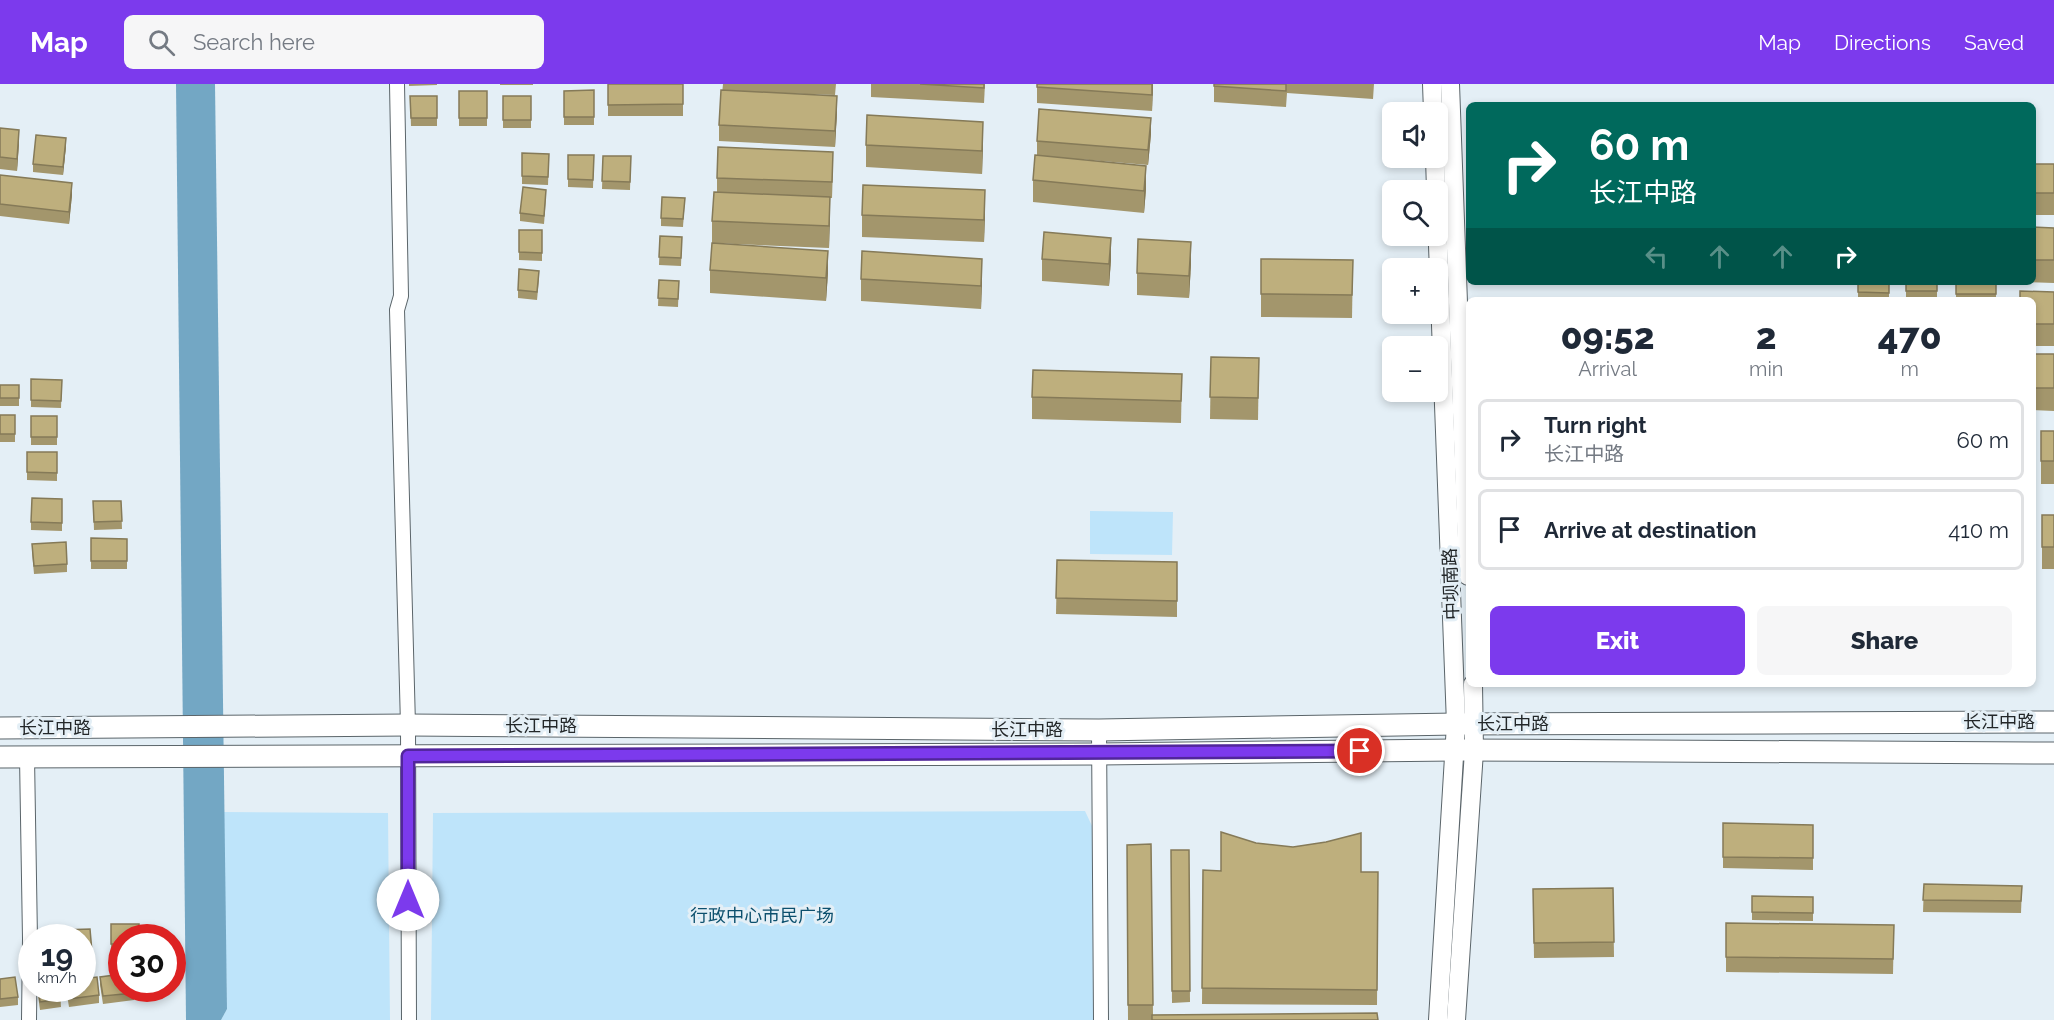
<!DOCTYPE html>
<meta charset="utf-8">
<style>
:root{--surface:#fff;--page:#f6f6f7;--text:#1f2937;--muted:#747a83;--line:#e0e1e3;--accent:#7c3aed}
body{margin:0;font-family:Raleway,"Noto Sans SC",sans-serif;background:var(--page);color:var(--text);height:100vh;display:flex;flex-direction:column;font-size:22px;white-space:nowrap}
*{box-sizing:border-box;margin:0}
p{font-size:20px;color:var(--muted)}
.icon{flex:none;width:33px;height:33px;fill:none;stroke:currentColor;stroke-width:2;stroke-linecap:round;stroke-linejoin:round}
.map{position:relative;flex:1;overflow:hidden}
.drawer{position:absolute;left:1466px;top:213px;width:570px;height:390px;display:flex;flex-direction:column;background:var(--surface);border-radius:9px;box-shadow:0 3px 9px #0003}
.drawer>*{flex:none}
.banner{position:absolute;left:1466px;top:18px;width:570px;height:183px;border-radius:9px;box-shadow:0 3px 9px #0003;background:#00695c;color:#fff;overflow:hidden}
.controls{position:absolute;left:1382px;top:18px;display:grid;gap:12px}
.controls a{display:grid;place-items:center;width:66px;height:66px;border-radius:9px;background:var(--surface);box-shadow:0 3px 9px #0003;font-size:30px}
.speed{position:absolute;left:18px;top:840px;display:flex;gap:12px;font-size:30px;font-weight:700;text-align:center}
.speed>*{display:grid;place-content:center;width:78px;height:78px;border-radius:50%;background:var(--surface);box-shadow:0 3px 9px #0003;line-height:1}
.speed small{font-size:15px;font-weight:400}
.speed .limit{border:9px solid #d22;background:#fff;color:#111}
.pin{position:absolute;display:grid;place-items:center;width:51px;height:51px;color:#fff;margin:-26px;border:3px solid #fff;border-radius:50%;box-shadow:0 2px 6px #0007}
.me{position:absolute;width:66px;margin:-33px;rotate:0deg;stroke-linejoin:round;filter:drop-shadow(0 0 4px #0008)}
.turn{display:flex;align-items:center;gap:21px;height:126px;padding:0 24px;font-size:27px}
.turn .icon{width:78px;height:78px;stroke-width:2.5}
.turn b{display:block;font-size:42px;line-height:51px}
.lanes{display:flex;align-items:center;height:57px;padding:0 24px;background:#0003;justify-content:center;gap:30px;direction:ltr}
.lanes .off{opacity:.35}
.eta{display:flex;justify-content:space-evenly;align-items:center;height:102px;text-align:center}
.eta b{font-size:36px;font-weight:800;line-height:42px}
.button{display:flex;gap:12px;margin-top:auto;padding:12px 24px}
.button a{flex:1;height:69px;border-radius:9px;background:var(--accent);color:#fff;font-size:24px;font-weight:800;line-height:69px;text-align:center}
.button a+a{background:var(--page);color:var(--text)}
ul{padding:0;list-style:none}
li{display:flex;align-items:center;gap:18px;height:81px;margin:0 12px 9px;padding:0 12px;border:3px solid var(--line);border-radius:9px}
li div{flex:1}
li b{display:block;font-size:22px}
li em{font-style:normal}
header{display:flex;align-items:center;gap:36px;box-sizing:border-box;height:84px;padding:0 30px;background:var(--accent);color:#fff}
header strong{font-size:28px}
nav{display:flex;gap:33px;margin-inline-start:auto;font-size:21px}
.search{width:420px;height:54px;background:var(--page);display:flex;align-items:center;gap:15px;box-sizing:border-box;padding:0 21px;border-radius:9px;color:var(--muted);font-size:22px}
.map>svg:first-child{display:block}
.green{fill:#bee4fa}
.water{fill:#73a7c4}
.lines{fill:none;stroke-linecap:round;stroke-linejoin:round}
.street-casing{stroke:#5b656a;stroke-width:16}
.secondary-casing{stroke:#5b656a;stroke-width:20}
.primary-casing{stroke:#5b656a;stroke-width:23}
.street{stroke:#fff;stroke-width:14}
.secondary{stroke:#fff;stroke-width:18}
.primary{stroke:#fff;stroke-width:21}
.wall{fill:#a3966c}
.shaded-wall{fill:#857a58}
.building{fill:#beaf7d;stroke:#857a58;stroke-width:1.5}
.route-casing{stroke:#51269a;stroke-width:15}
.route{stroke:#7c3aed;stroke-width:10}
.labels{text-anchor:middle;stroke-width:6;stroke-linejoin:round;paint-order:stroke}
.street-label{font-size:18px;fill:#232729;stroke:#e4eff6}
.park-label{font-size:18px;fill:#0c506e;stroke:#e4eff6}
</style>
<header>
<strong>Map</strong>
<div class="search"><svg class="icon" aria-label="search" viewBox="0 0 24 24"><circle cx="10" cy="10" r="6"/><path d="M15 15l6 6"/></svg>Search here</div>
<nav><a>Map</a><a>Directions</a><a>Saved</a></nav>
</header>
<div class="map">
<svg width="2054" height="936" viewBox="0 0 2054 936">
<rect width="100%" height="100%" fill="#e4eff6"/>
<g class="green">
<polygon points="1090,427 1173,428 1172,471 1090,470"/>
<polygon points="1085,727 1092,742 1093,936 431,936 433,729"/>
<polygon points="223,728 388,729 390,936 221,936 227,925"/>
</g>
<polygon class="water" points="176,0 215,0 227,925 221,936 186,936"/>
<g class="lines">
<defs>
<g id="street">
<polyline points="397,0 401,212 397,226 408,641 409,936"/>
<polyline points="1099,646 1101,936"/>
<polyline points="27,673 30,855 29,936"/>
</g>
<g id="secondary">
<polyline points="1432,0 1433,28"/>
<polyline points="1450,0 1468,492"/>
<polyline points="1435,74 1436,106"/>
<polyline points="1437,135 1456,640 1438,936"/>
<polyline points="1456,936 1474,667 1473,600"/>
</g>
<g id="primary">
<polyline points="0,644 408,641 1099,646 1456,640 2054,638"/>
<polyline points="0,673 1099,670 1455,666 2054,669"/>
</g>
</defs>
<use href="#street" class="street-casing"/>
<use href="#secondary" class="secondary-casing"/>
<use href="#primary" class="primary-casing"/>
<use href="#street" class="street"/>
<use href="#secondary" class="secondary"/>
<use href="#primary" class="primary"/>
</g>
<g class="wall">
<polygon points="409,0 437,0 437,1 409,2"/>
<rect x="500" y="0" width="33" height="1"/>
<rect x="608" y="0" width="75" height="32"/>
<polygon points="723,0 836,0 835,11 776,9 837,28 835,63 719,57 719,41"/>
<polygon points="871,0 985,0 984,19 871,13"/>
<polygon points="1037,0 1153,0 1152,27 1037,19"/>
<polygon points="1214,0 1374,0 1373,15 1287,9 1286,23 1214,18"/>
<polygon points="594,6 594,41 564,41 564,7"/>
<rect x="459" y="7" width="28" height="35"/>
<polygon points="410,12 437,12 437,42 411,42"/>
<rect x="503" y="12" width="28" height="32"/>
<polygon points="0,44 19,58 17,87 0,85"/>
<polygon points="1151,50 1148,81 1078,75 1146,105 1144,129 1033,118 1033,96 1037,71 1037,57"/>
<polygon points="983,60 982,90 866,83 866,61"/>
<polygon points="66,62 63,91 33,88 33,80"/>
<polygon points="522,69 549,70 548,101 522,100"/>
<polygon points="568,71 594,71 593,104 568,103"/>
<polygon points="603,72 631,72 630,106 602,105"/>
<rect x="2032" y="80" width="22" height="51"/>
<polygon points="833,84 832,114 830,114 829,164 712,159 712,137 717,108 717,94"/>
<polygon points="0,91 72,111 69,140 0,132"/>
<polygon points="546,113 544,140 520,137 520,129"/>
<polygon points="685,114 683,143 661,142 661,134"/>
<polygon points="985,129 984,158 862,153 862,131"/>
<polygon points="2032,143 2054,144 2054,199 2020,198 2032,198"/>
<polygon points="519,146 542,146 542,177 519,176"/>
<polygon points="660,152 682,153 681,182 659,181"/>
<polygon points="1042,175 1111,176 1109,202 1042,197"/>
<polygon points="1261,175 1353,176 1352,234 1261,233"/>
<polygon points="1191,180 1189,214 1137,211 1137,189"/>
<polygon points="710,186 828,189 826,217 710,209"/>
<polygon points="539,195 537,216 518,214 518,206"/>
<polygon points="861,195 982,197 981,225 861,217"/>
<polygon points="659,196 679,197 678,223 658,222"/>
<rect x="1858" y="198" width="31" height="18"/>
<rect x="1906" y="198" width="31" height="17"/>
<rect x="1956" y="198" width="40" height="18"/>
<polygon points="2054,208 2054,262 2032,262 2032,216"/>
<polygon points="2032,270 2054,270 2054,327 2032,326"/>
<polygon points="1211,273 1259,274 1258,336 1210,335"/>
<polygon points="1182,290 1181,339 1032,335 1032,313"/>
<polygon points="31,295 62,296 61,324 31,323"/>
<rect x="0" y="301" width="19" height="21"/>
<rect x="0" y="331" width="15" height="27"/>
<rect x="31" y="332" width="26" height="29"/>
<rect x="2041" y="347" width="13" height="53"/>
<polygon points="27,368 57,368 57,397 27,396"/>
<polygon points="62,415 62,447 31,446 31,438"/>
<polygon points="93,417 121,417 122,445 94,446"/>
<rect x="2042" y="431" width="12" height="54"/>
<polygon points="91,454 127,455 127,485 91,485"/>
<polygon points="32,468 67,480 67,488 34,490"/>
<polygon points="1057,476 1177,478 1177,533 1056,530"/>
<polygon points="1723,739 1813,741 1813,786 1723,784"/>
<polygon points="1256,759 1361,788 1378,788 1377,921 1202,920 1203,786 1221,787"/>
<polygon points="1151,760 1153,931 1378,936 1128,936 1127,761"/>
<polygon points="1171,766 1189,766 1190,918 1172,919"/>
<polygon points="1924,800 2022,802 2021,829 1923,828"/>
<polygon points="1613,804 1614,873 1534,874 1533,805"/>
<polygon points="1752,812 1813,813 1813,837 1752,836"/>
<polygon points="1726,839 1894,841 1893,890 1726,888"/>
<polygon points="111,840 122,854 122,868 111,868"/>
<polygon points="90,845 92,876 82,876 82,854"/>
<polygon points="100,893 134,909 134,916 103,920 100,901"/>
<polygon points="0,895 18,913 18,921 0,923"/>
<polygon points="37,904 60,904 61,923 40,926"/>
<polygon points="66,904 82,904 99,911 99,919 69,923"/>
</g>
<g class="shaded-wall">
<polygon points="1152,0 1153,0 1152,27"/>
<polygon points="837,12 837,28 835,63 835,47"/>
<polygon points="1151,34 1151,50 1148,81 1148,66"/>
<polygon points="983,38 983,60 982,90 982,67"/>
<polygon points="19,46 19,58 17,87 17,75"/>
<polygon points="66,54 66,62 63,91 63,83"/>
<polygon points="1146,82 1146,105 1144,129 1144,107"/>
<polygon points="72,99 72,111 69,140 69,128"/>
<polygon points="985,106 985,129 984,158 984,136"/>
<polygon points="830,113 830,136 829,164 829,142"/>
<polygon points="1111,154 1111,176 1109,202 1109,180"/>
<polygon points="1191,158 1191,180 1189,214 1189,192"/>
<polygon points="828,167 828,189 826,217 826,194"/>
<polygon points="982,175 982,197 981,225 981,202"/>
</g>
<g class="building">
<polygon points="608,0 683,0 683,20 608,21"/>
<polygon points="920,0 984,0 984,4"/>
<polygon points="1037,0 1152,0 1152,11 1037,3"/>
<polygon points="1214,0 1286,0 1286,7 1214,2"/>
<polygon points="594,6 594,33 564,33 564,7"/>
<polygon points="721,6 837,12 835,47 719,41"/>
<rect x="459" y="7" width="28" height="27"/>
<polygon points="410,12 437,12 437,34 411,34"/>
<rect x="503" y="12" width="28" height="24"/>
<polygon points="1039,25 1151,34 1148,66 1037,57"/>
<polygon points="867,31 983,38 982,67 866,61"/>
<polygon points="0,44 19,46 17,75 0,73"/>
<polygon points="36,51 66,54 63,83 33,80"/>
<polygon points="718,63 833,68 832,98 717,94"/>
<polygon points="522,69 549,70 548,93 522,92"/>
<polygon points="568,71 594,71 593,96 568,95"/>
<polygon points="1035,71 1146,82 1144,107 1033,96"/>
<polygon points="603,72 631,72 630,98 602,97"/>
<rect x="2032" y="80" width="22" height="29"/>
<polygon points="0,91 72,99 69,128 0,120"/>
<polygon points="863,101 985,106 984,136 862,131"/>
<polygon points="523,103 546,106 544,132 520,129"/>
<polygon points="714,108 830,113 829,142 712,137"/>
<polygon points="662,113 685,114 683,135 661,134"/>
<polygon points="2032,143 2054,144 2054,176 2032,176"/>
<polygon points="519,146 542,146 542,169 519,168"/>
<polygon points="1044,148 1111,154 1109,180 1042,175"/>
<polygon points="660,152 682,153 681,174 659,173"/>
<polygon points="1138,155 1191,158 1189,192 1137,189"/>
<polygon points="712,159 828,167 826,194 710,186"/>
<polygon points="862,167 982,175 981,202 861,195"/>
<polygon points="1261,175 1353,176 1352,211 1261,210"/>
<polygon points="519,185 539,187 537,208 518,206"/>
<polygon points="659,196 679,197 678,215 658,214"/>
<polygon points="1858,198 1889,198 1889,209 1858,208"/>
<rect x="1906" y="198" width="31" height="9"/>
<rect x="1956" y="198" width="40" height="12"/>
<polygon points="2020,207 2054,208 2054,240 2032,240 2032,216 2020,216"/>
<rect x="2032" y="270" width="22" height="34"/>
<polygon points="1211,273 1259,274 1258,314 1210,313"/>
<polygon points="1033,286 1182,290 1181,317 1032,313"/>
<polygon points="31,295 62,296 61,317 31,316"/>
<rect x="0" y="301" width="19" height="13"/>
<rect x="0" y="331" width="15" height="19"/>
<rect x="31" y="332" width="26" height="21"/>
<rect x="2041" y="347" width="13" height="30"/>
<polygon points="27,368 57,368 57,389 27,388"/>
<polygon points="32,414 62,415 62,439 31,438"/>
<polygon points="93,417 121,417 122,437 94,438"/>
<rect x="2042" y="431" width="12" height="32"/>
<polygon points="91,454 127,455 127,477 91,477"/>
<polygon points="66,458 67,480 34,482 32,460"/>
<polygon points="1057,476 1177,478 1177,517 1056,514"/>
<polygon points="1723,739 1813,741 1813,774 1723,773"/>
<polygon points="1221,748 1256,759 1293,763 1326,758 1361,749 1361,788 1378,788 1377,906 1202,904 1203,786 1221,787"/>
<polygon points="1151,760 1153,921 1128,921 1127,761"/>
<polygon points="1171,766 1189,766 1190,907 1172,907"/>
<polygon points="1924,800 2022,802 2021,817 1923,816"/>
<polygon points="1613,804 1614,858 1534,859 1533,805"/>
<polygon points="1752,812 1813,813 1813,829 1752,828"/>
<polygon points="1726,839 1894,841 1893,875 1726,873"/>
<polygon points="111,840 139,840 139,854 122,854 122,860 111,860"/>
<polygon points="90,845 92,868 82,869 82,854 63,854 62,846"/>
<polygon points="122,890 122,904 133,904 134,909 103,912 100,893"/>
<polygon points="15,893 18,913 0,915 0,895"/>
<polygon points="97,893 99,911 69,915 67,904 82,904 82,895"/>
<polygon points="38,904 60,904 61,915 40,918"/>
<polygon points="1377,929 1378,936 1152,936 1152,931"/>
</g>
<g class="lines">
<defs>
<polyline id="route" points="408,816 408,672 1360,667"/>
</defs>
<use href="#route" class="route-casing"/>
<use href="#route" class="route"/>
</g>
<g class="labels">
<g class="street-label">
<text transform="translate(1451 500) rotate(-92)" y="6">中坝南路</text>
<text x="1999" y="644">长江中路</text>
<text x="1513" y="646">长江中路</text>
<text x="541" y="648">长江中路</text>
<text x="55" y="650">长江中路</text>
<text x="1027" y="652">长江中路</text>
</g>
<g class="park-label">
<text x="762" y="838">行政中心市民广场</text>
</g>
</g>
</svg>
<div class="controls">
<a><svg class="icon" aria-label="sound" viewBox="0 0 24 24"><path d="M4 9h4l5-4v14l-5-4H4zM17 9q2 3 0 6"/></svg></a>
<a><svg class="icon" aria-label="search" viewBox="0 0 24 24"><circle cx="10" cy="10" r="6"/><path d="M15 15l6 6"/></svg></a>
<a>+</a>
<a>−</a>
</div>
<div class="speed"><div>19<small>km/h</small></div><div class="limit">30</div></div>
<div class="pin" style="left:1360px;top:667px;background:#d93025"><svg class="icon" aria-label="arrive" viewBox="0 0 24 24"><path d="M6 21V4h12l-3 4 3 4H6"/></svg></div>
<svg class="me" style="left:408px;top:816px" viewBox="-20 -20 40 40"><circle r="19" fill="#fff"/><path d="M0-13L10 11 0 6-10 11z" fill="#7c3aed"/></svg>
<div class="banner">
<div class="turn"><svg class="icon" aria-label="right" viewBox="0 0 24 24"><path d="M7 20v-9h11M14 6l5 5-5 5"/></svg><div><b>60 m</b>长江中路</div></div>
<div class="lanes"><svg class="icon off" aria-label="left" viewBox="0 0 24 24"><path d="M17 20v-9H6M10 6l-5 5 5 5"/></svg><svg class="icon off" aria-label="ahead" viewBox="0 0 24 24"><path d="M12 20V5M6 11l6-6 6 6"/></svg><svg class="icon off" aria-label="ahead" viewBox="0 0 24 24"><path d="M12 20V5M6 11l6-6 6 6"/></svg><svg class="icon" aria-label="right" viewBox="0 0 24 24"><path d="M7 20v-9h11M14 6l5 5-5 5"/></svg></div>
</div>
<section class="drawer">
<div class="eta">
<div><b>09:52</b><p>Arrival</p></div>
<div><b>2</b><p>min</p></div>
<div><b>470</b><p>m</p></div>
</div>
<ul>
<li><svg class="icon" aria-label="right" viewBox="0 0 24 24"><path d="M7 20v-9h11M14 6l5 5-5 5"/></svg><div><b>Turn right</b><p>长江中路</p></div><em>60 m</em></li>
<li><svg class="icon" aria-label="arrive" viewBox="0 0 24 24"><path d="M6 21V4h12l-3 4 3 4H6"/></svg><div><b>Arrive at destination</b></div><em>410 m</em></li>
</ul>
<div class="button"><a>Exit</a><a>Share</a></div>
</section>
</div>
